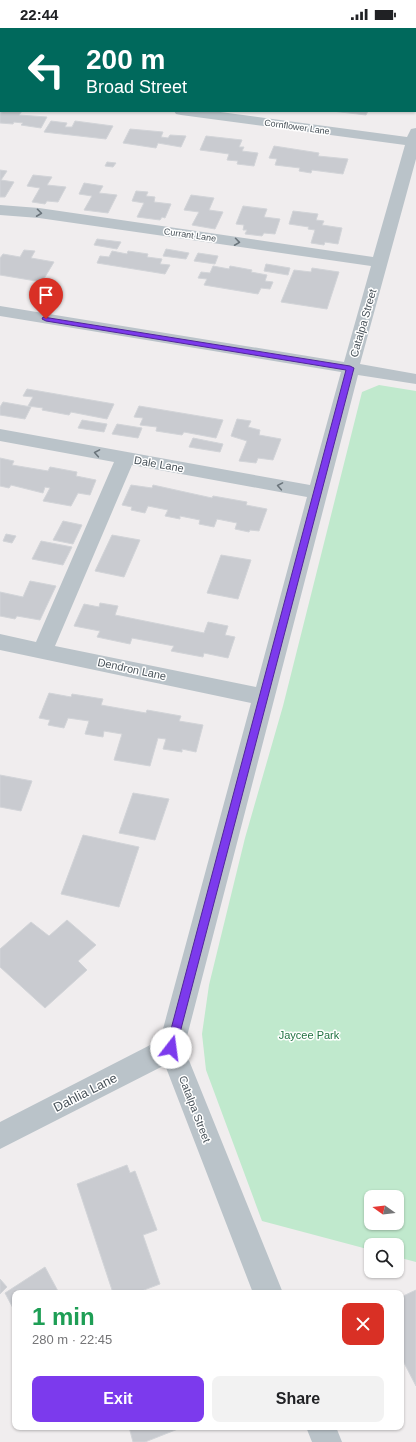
<!DOCTYPE html>
<meta charset="utf-8">
<style>
:root{--surface:#fff;--page:#f2f2f2;--text:#202124;--muted:#757577;--accent:#7c3aed}
body{margin:0;font-family:Helvetica,sans-serif;background:var(--page);color:var(--text);height:100vh;display:flex;flex-direction:column;font-size:15px;white-space:nowrap}
*{box-sizing:border-box;margin:0}
p{font-size:13px;color:var(--muted)}
.icon{flex:none;width:22px;height:22px;fill:none;stroke:currentColor;stroke-width:2;stroke-linecap:round;stroke-linejoin:round}
.map{position:relative;flex:1;overflow:hidden}
.drawer{position:absolute;left:12px;top:1262px;width:392px;height:140px;display:flex;flex-direction:column;background:var(--surface);border-radius:8px;box-shadow:0 1px 3px #0004}
.drawer>*{flex:none}
.top-card{position:absolute;left:0px;top:0px;width:416px;height:84px;box-shadow:0 1px 3px #0004;background:#00695c;color:#fff;overflow:hidden}
.needle{width:26px;rotate:284deg}
.tools{position:absolute;left:364px;top:1162px;display:grid;gap:8px}
.tools a{display:grid;place-items:center;width:40px;height:40px;border-radius:8px;background:var(--surface);box-shadow:0 1px 3px #0004;font-size:20px}
.pin{position:absolute;display:grid;place-items:center;width:34px;height:34px;color:#fff;margin:-41px -17px;border-radius:50% 50% 50% 0;rotate:-45deg;box-shadow:0 0 4px #0007}
.pin .icon{rotate:45deg}
.me{position:absolute;width:44px;margin:-22px;rotate:15deg;stroke-linejoin:round;filter:drop-shadow(0 0 3px #0008)}
.turn{display:flex;align-items:center;gap:14px;height:84px;padding:0 20px;font-size:18px}
.turn .icon{width:52px;height:52px;stroke-width:2.5}
.turn b{display:block;font-size:28px;line-height:34px}
.round{display:grid;place-items:center;flex:none;width:42px;height:42px;border-radius:8px;background:var(--page)}
.headline{display:flex;align-items:center;justify-content:space-between;height:68px;padding:0 20px}
h1{font-size:24px;font-weight:600;line-height:30px;color:#1e9e55}
.action{display:flex;gap:8px;margin-top:auto;padding:8px 20px}
.action a{flex:1;height:46px;border-radius:8px;background:var(--accent);color:#fff;font-size:16px;font-weight:600;line-height:46px;text-align:center}
.action a+a{background:var(--page);color:var(--text)}
.status{display:flex;justify-content:space-between;align-items:center;height:28px;padding:0 20px;background:var(--surface);direction:ltr}
.status svg{height:11px;fill:currentColor}
.map>svg:first-child{display:block}
.green{fill:#c0e9cd;fill-rule:evenodd}
.building{fill:#c9cbd0;stroke:#d2d4d8}
.lines{fill:none;stroke-linecap:round;stroke-linejoin:round}
.minor{fill:#bac3c9;fill-rule:evenodd}
.oneway{stroke:#6a747b}
.route{fill:#7c3aed;stroke:#51269a}
.labels{text-anchor:middle;stroke-width:3;stroke-linejoin:round;paint-order:stroke}
.far-street-label{font-size:9px;fill:#485259;stroke:#fff}
.street-label{font-size:11px;fill:#485259;stroke:#fff}
.park-label{font-size:11px;fill:#217242;stroke:#fff}
.near-street-label{font-size:13px;fill:#485259;stroke:#fff}
</style>
<div class="status"><b>22:44</b><svg viewBox="0 0 49 12"><path d="M0 12V9h3v3zM5 12V6h3v6zM10 12V3h3v9zM15 12V0h3v12zM26 1h20v11H26zM47 4h2v5h-2z"/></svg></div>
<div class="map">
<svg width="416" height="1414" viewBox="0 0 416 1414">
<rect width="100%" height="100%" fill="#f0edee"/>
<path class="green" d="M379,357L416,363V1234L397,1229V1217H371V1222L262,1193L206,1042L202,1006L209,957L245,810L283,678L362,364ZM371,1169H397V1195H371Z"/>
<g class="building">
<polygon points="179,0 215,0 218,1 177,1"/>
<polygon points="0,80 1,83 22,83 19,87 47,89 41,100 21,97 23,95 14,94 13,96 0,95"/>
<polygon points="332,83 368,83 366,87"/>
<polygon points="51,93 67,95 65,99 72,99 75,93 113,98 106,111 44,104"/>
<polygon points="130,101 163,104 161,109 168,110 170,107 186,108 181,119 158,115 156,120 123,115"/>
<polygon points="206,108 242,112 239,119 244,119 242,123 258,125 254,138 237,136 238,133 227,132 229,126 200,122"/>
<polygon points="274,118 319,125 318,128 348,131 343,146 312,142 311,145 299,143 300,140 275,137 277,131 269,130"/>
<polygon points="107,134 116,135 113,139 105,138"/>
<polygon points="0,142 7,143 1,152 14,154 5,169 0,169"/>
<polygon points="33,147 52,149 47,157 66,159 58,174 47,173 45,176 32,174 40,160 27,158"/>
<polygon points="84,155 103,158 99,165 117,167 108,185 84,182 92,168 79,166"/>
<polygon points="136,163 148,164 146,168 155,169 154,174 171,176 165,190 162,189 160,192 137,189 144,175 132,173"/>
<polygon points="191,167 214,170 209,182 223,184 215,201 192,197 199,184 184,182"/>
<polygon points="243,178 267,181 264,189 280,191 275,206 264,205 262,208 245,206 247,202 243,202 244,197 236,196"/>
<polygon points="293,183 318,186 316,192 324,193 322,197 342,200 338,216 325,214 324,217 311,215 315,202 308,201 309,199 289,196"/>
<polygon points="97,211 121,214 117,221 94,217"/>
<polygon points="166,221 189,225 186,231 163,228"/>
<polygon points="24,222 35,223 31,230 54,234 42,254 0,247 0,230 3,226 20,229"/>
<polygon points="112,223 127,226 128,223 148,226 147,229 162,231 160,236 170,237 165,246 97,235 100,228 109,229"/>
<polygon points="198,225 218,228 215,236 194,233"/>
<polygon points="266,236 290,240 288,247 264,243"/>
<polygon points="213,238 229,241 230,238 252,242 251,244 267,247 265,253 273,254 270,261 261,260 258,266 204,257 207,251 198,250 201,244 210,245"/>
<polygon points="312,240 339,244 327,281 281,274 294,242 311,244"/>
<polygon points="27,361 114,376 107,391 71,384 69,387 42,382 43,380 28,378 33,369 23,368"/>
<polygon points="3,374 31,379 25,391 0,387 0,379"/>
<polygon points="139,378 223,392 216,410 184,404 182,407 156,403 157,399 140,397 143,390 134,389"/>
<polygon points="237,391 251,393 248,399 260,402 259,407 281,411 273,432 258,430 256,435 239,433 247,413 231,408"/>
<polygon points="82,392 107,396 104,404 78,400"/>
<polygon points="117,396 142,400 138,410 112,406"/>
<polygon points="193,410 223,416 220,424 189,419"/>
<polygon points="0,430 14,433 12,437 48,443 50,439 77,444 76,448 96,452 90,467 78,465 71,478 43,473 50,460 45,459 43,465 11,457 9,460 0,458"/>
<polygon points="131,457 152,460 153,457 212,470 213,468 247,474 246,477 267,481 259,503 250,502 249,504 235,501 237,495 217,491 214,499 199,496 200,492 180,488 180,491 165,488 168,482 148,478 145,485 131,482 132,479 122,477"/>
<polygon points="63,493 82,497 73,516 53,512"/>
<polygon points="6,506 16,508 12,515 3,513"/>
<polygon points="112,507 140,512 124,549 95,543"/>
<polygon points="41,513 72,519 63,537 32,531"/>
<polygon points="221,527 251,532 238,571 207,565"/>
<polygon points="30,553 56,558 40,592 17,588 15,591 0,588 0,564 23,569"/>
<polygon points="100,575 118,578 115,587 204,605 208,594 228,598 225,607 235,609 228,630 204,625 203,629 171,623 174,618 132,610 130,616 97,609 100,603 74,598 84,576 99,579"/>
<polygon points="49,665 71,669 72,666 103,671 101,677 146,685 147,682 181,688 179,693 203,697 196,724 182,721 182,724 163,721 166,711 158,710 150,738 114,732 122,706 104,703 103,709 85,706 89,693 68,690 64,700 48,697 50,692 39,690"/>
<polygon points="0,747 32,753 21,783 0,779"/>
<polygon points="133,765 169,771 155,812 119,805"/>
<polygon points="83,807 139,819 119,879 61,866"/>
<polygon points="67,892 96,917 78,933 87,942 45,980 0,939 0,921 31,894 49,908"/>
<polygon points="127,1137 130,1145 135,1143 157,1202 143,1207 160,1256 136,1265 113,1265 77,1156"/>
<polygon points="45,1239 59,1265 15,1265 15,1284 5,1265"/>
<polygon points="0,1251 7,1259 0,1266"/>
<polygon points="416,1262 416,1358 401,1329 401,1269"/>
<polygon points="129,1399 183,1399 145,1414 133,1414"/>
</g>
<g class="lines">
<g class="minor">
<polygon points="6,0 20,0 5,1"/>
<polygon points="299,0 317,0 318,1 300,1"/>
<polygon points="0,11 1,11 0,21"/>
<rect x="415" y="14" width="1" height="9"/>
<rect x="0" y="55" width="1" height="8"/>
<path d="M174,83H213L407,109L411,101L416,100V131L360,336L416,346V356L358,347L184,1020L283,1265H253L165,1037L0,1121V1094L160,1012L251,675L0,622V606L36,614L114,434L0,413V401L310,457L341,344L0,288V278L344,334L371,238L39,190L0,187V177L39,180L373,229L405,117L181,87L176,86ZM132,437L307,469L256,659L55,618Z"/>
<polygon points="306,1399 336,1399 342,1414 312,1414"/>
</g>
</g>
<defs><path id="oneway-chevron" d="M-2-3.5L2.5 0L-2 3.5" fill="none" stroke-width="1.6" stroke-linecap="round" stroke-linejoin="round"/></defs>
<g class="oneway">
<use href="#oneway-chevron" transform="translate(39 185) rotate(7)"/>
<use href="#oneway-chevron" transform="translate(237 214) rotate(8)"/>
<use href="#oneway-chevron" transform="translate(97 425) rotate(-170)"/>
<use href="#oneway-chevron" transform="translate(280 458) rotate(-170)"/>
</g>
<polygon class="route" points="43,289 350,338 354,340 176,1020 175,1024 171,1025 167,1024 166,1020 346,342 46,293 42,291"/>
<g class="labels">
<g class="far-street-label">
<text transform="translate(297 99) rotate(8)" y="3">Cornflower Lane</text>
<text transform="translate(190 207) rotate(8)" y="3">Currant Lane</text>
</g>
<g class="street-label">
<text transform="translate(363 295) rotate(-74)" y="4">Catalpa Street</text>
<text transform="translate(159 436) rotate(10)" y="4">Dale Lane</text>
<text transform="translate(132 641) rotate(12)" y="4">Dendron Lane</text>
<text transform="translate(195 1081) rotate(69)" y="4">Catalpa Street</text>
</g>
<g class="park-label">
<text x="309" y="1011">Jaycee Park</text>
</g>
<g class="near-street-label">
<text transform="translate(85 1064) rotate(-27)" y="5">Dahlia Lane</text>
</g>
</g>
</svg>
<div class="tools">
<a><svg class="needle" viewBox="-14 -14 28 28"><path d="M0-13l5 13h-10z" fill="#e53935"/><path d="M0 13l5-13h-10z" fill="#757577"/></svg></a>
<a><svg class="icon" aria-label="search" viewBox="0 0 24 24"><circle cx="10" cy="10" r="6"/><path d="M15 15l6 6"/></svg></a>
</div>
<div class="pin" style="left:46px;top:291px;background:#d93025"><svg class="icon" aria-label="arrive" viewBox="0 0 24 24"><path d="M6 21V4h12l-3 4 3 4H6"/></svg></div>
<svg class="me" style="left:171px;top:1020px" viewBox="-20 -20 40 40"><circle r="19" fill="#fff"/><path d="M0-13L10 11 0 6-10 11z" fill="#7c3aed"/></svg>
<div class="top-card">
<div class="turn"><svg class="icon" aria-label="left" viewBox="0 0 24 24"><path d="M17 20v-9H6M10 6l-5 5 5 5"/></svg><div><b>200 m</b>Broad Street</div></div>
</div>
<section class="drawer">
<div class="headline"><div><h1>1 min</h1><p>280 m · 22:45</p></div><a class="round" style="background:#d93025;color:#fff"><svg class="icon" aria-label="close" viewBox="0 0 24 24"><path d="M6 6l12 12M18 6L6 18"/></svg></a></div>
<div class="action"><a>Exit</a><a>Share</a></div>
</section>
</div>
